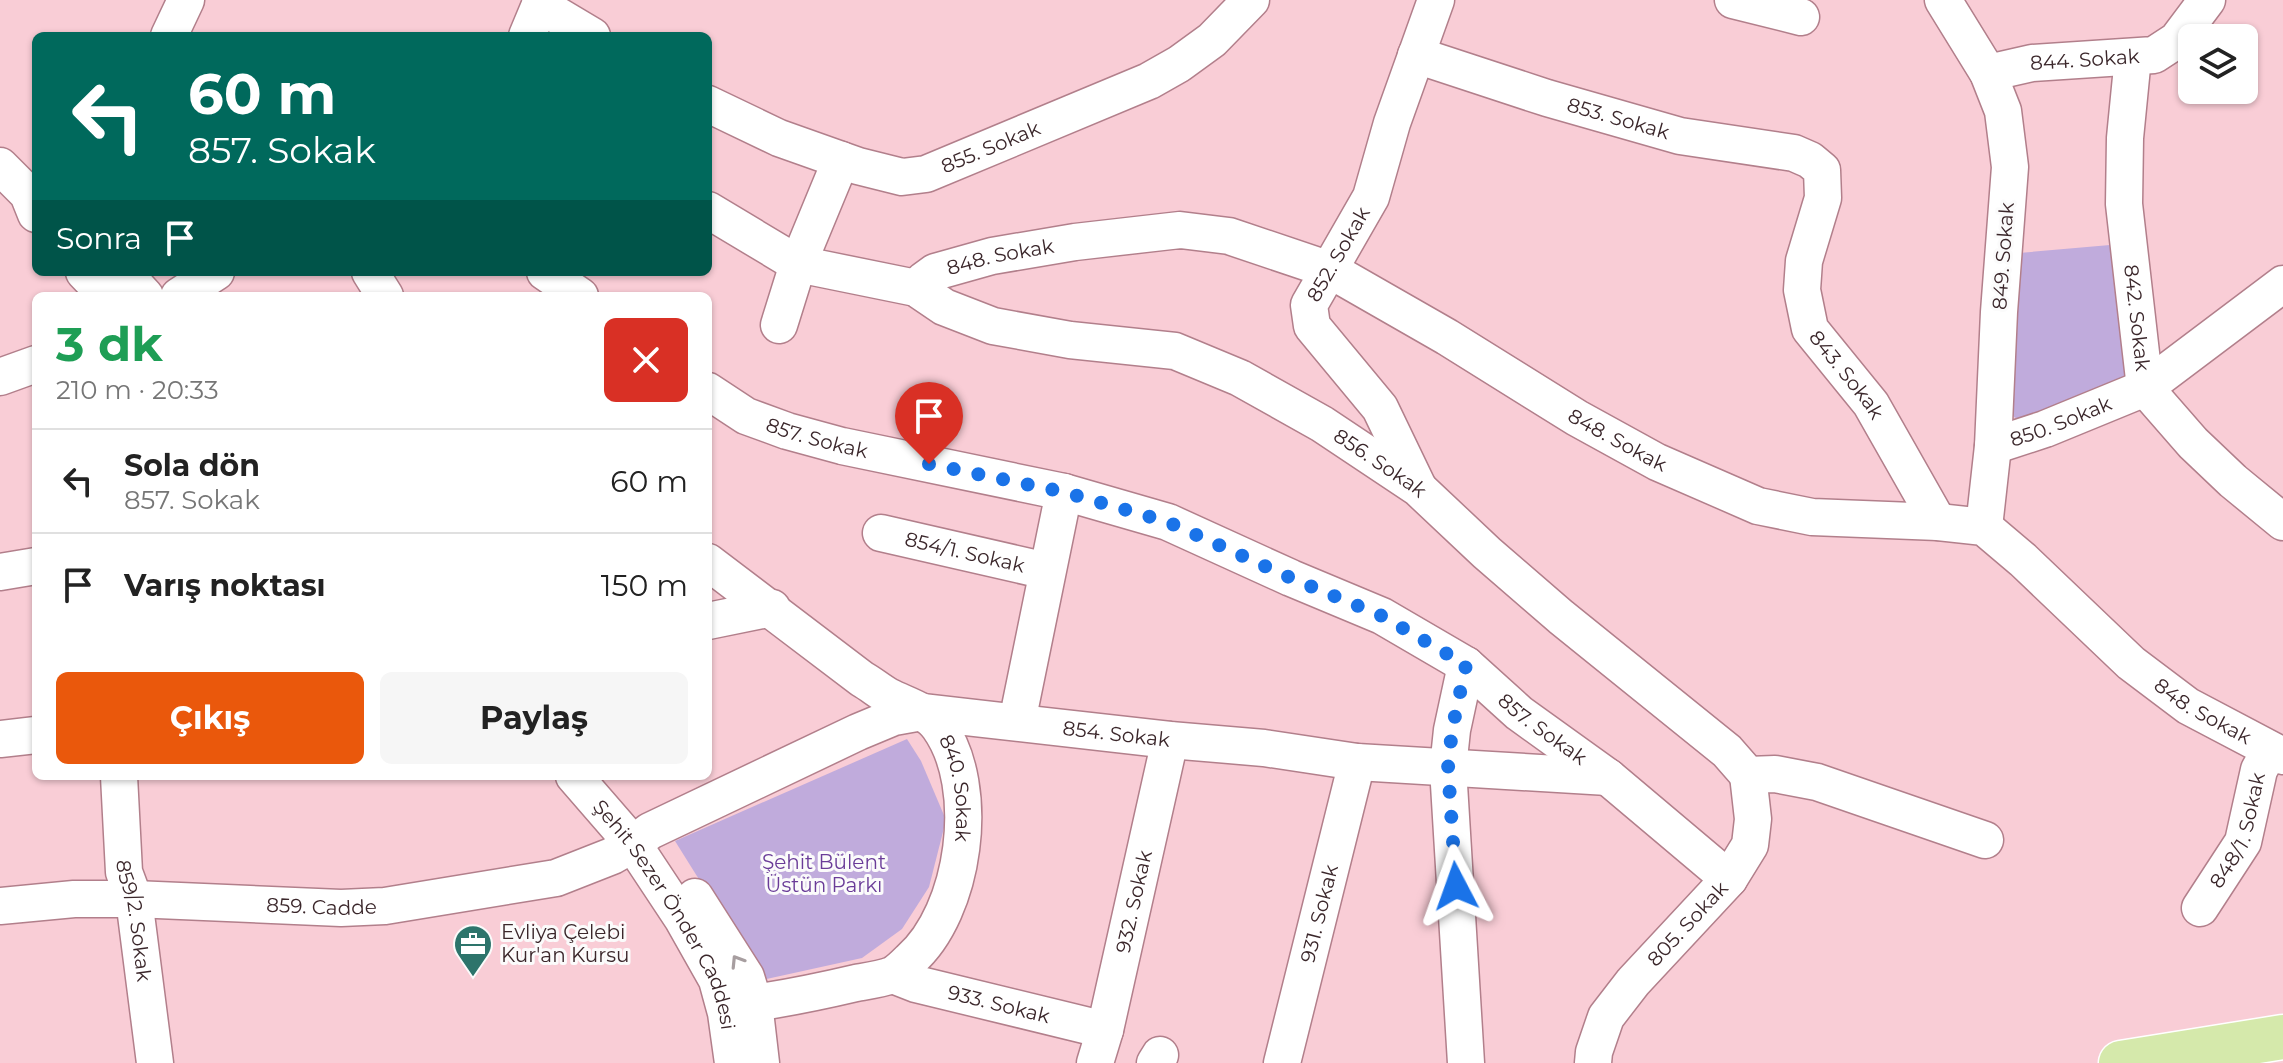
<!DOCTYPE html>
<html lang="tr">
<meta charset="utf-8">
<style>
:root{--surface:#fff;--page:#f6f6f6;--text:#222;--muted:#767676;--line:#e0e0e0;--accent:#ea580c}
body{margin:0;font-family:Montserrat,sans-serif;background:var(--page);color:var(--text);height:100vh;display:flex;flex-direction:column;font-size:30px;white-space:nowrap}
*{box-sizing:border-box;margin:0}
p{font-size:26px;color:var(--muted)}
.icon{flex:none;width:44px;height:44px;fill:none;stroke:currentColor;stroke-width:2;stroke-linecap:round;stroke-linejoin:round}
.map{position:relative;flex:1;overflow:hidden}
.side{position:absolute;left:32px;top:292px;width:680px;height:488px;display:flex;flex-direction:column;background:var(--surface);border-radius:12px;box-shadow:0 2px 6px #0004}
.side>*{flex:none}
.hud{position:absolute;left:32px;top:32px;width:680px;height:244px;border-radius:12px;box-shadow:0 2px 6px #0004;background:#00695c;color:#fff;overflow:hidden}
.fabs{position:absolute;left:2178px;top:24px;display:grid;gap:16px}
.fabs a{display:grid;place-items:center;width:80px;height:80px;border-radius:12px;background:var(--surface);box-shadow:0 2px 6px #0004;font-size:40px}
.pin{position:absolute;display:grid;place-items:center;width:68px;height:68px;color:#fff;margin:-82px -34px;border-radius:50% 50% 50% 0;rotate:-45deg;box-shadow:0 0 8px #0007}
.pin .icon{rotate:45deg}
.me{position:absolute;width:88px;margin:-44px;rotate:356deg;stroke-linejoin:round;filter:drop-shadow(0 0 6px #0008)}
.turn{display:flex;align-items:center;gap:28px;height:168px;padding:0 24px;font-size:36px}
.turn .icon{width:104px;height:104px;stroke-width:2.5}
.turn b{display:block;font-size:56px;line-height:68px}
.then{display:flex;align-items:center;height:76px;padding:0 24px;background:#0003;gap:16px;font-size:30px}
.round{display:grid;place-items:center;flex:none;width:84px;height:84px;border-radius:12px;background:var(--page)}
.overview{display:flex;align-items:center;justify-content:space-between;height:136px;padding:0 24px}
h1{font-size:48px;font-weight:700;line-height:60px;color:#1e9e55}
.cta{display:flex;gap:16px;margin-top:auto;padding:16px 24px}
.cta a{flex:1;height:92px;border-radius:12px;background:var(--accent);color:#fff;font-size:32px;font-weight:700;line-height:92px;text-align:center}
.cta a+a{background:var(--page);color:var(--text)}
ul{padding:0;list-style:none}
li{display:flex;align-items:center;gap:24px;height:104px;padding:0 24px;border-top:2px solid var(--line)}
li div{flex:1}
li b{display:block;font-size:30px}
li em{font-style:normal}
.map>svg:first-child{display:block}
.green{fill:#c0abdc}
.lines{fill:none;stroke-linecap:round;stroke-linejoin:round}
.minor-casing{stroke:#b27f8b;stroke-width:39}
.major-casing{stroke:#fff;stroke-width:47}
.minor{stroke:#fff;stroke-width:36}
.major{stroke:#d5e9ab;stroke-width:44}
.oneway{stroke:#a79ea0}
.route{stroke:#1a73e8;stroke-width:14;stroke-dasharray:0 25.2}
.labels{text-anchor:middle;stroke-width:6;stroke-linejoin:round;paint-order:stroke}
.street-label{font-size:20px;fill:#3b272b;stroke:#fbfbfb}
.park-label{font-size:20px;fill:#6a3c98;stroke:#fbfbfb}
.poi-label{font-size:20px;fill:#3b272b;stroke:#fbfbfb;text-anchor:start}
</style>
<div class="map">
<svg width="2283" height="1063" viewBox="0 0 2283 1063">
<rect width="100%" height="100%" fill="#f9cdd6"/>
<g class="green">
<polygon points="2110,245 2121,259 2132,373 2029,417 2019,420 2014,417 2012,413 2019,253"/>
<polygon points="907,739 921,761 946,820 929,887 902,929 862,958 762,980 675,841"/>
</g>
<g class="lines">
<defs>
<g id="minor">
<polyline points="1733,0 1801,17"/>
<polyline points="1943,0 1988,73 2003,111 2010,167 1999,312 1993,446 1984,527"/>
<polyline points="540,5 592,36"/>
<polyline points="169,36 186,0"/>
<polyline points="527,36 542,0"/>
<path id="s1" d="M1416,55L1547,98L1680,136L1794,153L1810,160L1822,170L1823,198L1804,261L1802,290L1810,329L1871,404L1938,522"/>
<path id="s2" d="M2133,57L2125,138L2124,204L2145,388L2193,443L2233,481L2283,522"/>
<path id="s3" d="M1988,73L2032,63L2154,55L2177,40L2207,0"/>
<path id="s4" d="M708,104L779,138L858,166L902,177L926,174L1149,81L1179,64L1212,40L1251,0"/>
<polyline points="0,166 28,194 36,214"/>
<path id="s5" d="M708,210L798,264L916,288L944,307L993,326L1070,340L1175,351L1240,378L1322,424L1418,488L1487,553L1561,617L1727,751L1748,775L1775,774L1817,782L1985,840"/>
<polyline points="84,272 107,296"/>
<polyline points="123,272 145,296"/>
<polyline points="370,272 385,296"/>
<polyline points="545,272 580,296"/>
<path id="s6" d="M916,288L924,280L935,272L992,256L1075,242L1180,230L1229,236L1330,270L1447,337L1577,418L1657,462L1758,506L1812,517L1938,522L1984,527L2023,560L2131,663L2188,706L2283,756"/>
<polyline points="179,296 216,272"/>
<polyline points="779,325 798,264 841,160"/>
<polyline points="0,377 36,364"/>
<path id="s7" d="M708,391L746,416L787,431L842,446L1064,492L1168,522L1291,578L1382,616L1466,665L1519,713L1608,777L1729,879"/>
<path id="s8" d="M1993,446L2045,429L2145,388L2283,284"/>
<path id="s9" d="M1418,487L1380,408L1312,326L1309,305L1371,197L1392,123L1436,0"/>
<path id="s10" d="M881,533L1047,571"/>
<path id="s11" d="M708,562L862,679C871,684 879,691 888,696C905,705 927,710 939,727C982,787 965,912 910,960C905,965 898,972 892,975C881,979 867,981 856,983C822,991 788,998 754,1003"/>
<polyline points="0,572 36,566"/>
<polyline points="708,621 772,608"/>
<polyline points="1466,665 1452,730 1448,768 1466,1063"/>
<polyline points="1017,722 1064,492"/>
<polyline points="0,739 36,735"/>
<path id="s12" d="M119,776L124,872L134,899L155,1063"/>
<path id="s13" d="M574,776L633,844L682,918L717,980L726,1013L733,1063"/>
<polyline points="695,897 746,977 754,1003 761,1063"/>
<path id="s14" d="M0,906L74,899H134L341,908L385,906L556,878L612,856L633,844L650,831L858,732L894,717L922,712L1170,740L1264,748L1357,762L1608,777"/>
<path id="s15" d="M2200,908L2243,842L2259,770L2270,750"/>
<path id="s16" d="M893,975L916,984L1105,1030"/>
<path id="s17" d="M1095,1063L1105,1030L1170,740"/>
<polyline points="1155,1063 1160,1055"/>
<path id="s18" d="M1282,1063L1357,762"/>
<path id="s19" d="M1593,1063L1594,1052L1606,1017L1633,982L1729,879L1750,845L1753,819L1748,775"/>
</g>
<polyline id="major" points="2121,1063 2283,1037"/>
</defs>
<use href="#minor" class="minor-casing"/>
<use href="#major" class="major-casing"/>
<use href="#minor" class="minor"/>
<use href="#major" class="major"/>
</g>
<defs><path id="oneway-chevron" d="M-2-3.5L2.5 0L-2 3.5" fill="none" stroke-width="1.6" stroke-linecap="round" stroke-linejoin="round" transform="scale(2)"/></defs>
<use class="oneway" href="#oneway-chevron" transform="translate(737 961) rotate(-122)"/>
<g class="lines">
<polyline class="route" points="929,464 1064,492 1168,522 1291,578 1382,616 1466,665 1452,730 1448,768 1456,886"/>
</g>
<defs>
<symbol id="office-pin" viewBox="-11 -11 22 30"><path d="M0 17L-7.5 6A9.5 9.5 0 1 1 7.5 6Z" fill="#2d746b" stroke="#fbfbfb"/><path d="M-6-3h4V-5.5h4V-3h4V5H-6ZM-1-4.5V-3h2v-1.5ZM-6 0V1H6V0Z" fill="#fff"/></symbol>
</defs>
<g fill-rule="evenodd">
<use href="#office-pin" x="451" y="922" width="44" height="60"/>
</g>
<g class="labels">
<g class="street-label">
<text dy="7" stroke="none"><textPath href="#s3" startOffset="98">844. Sokak</textPath></text>
<text dy="7" stroke="none"><textPath href="#s1" startOffset="212">853. Sokak</textPath></text>
<text dy="7" stroke="none"><textPath href="#s4" startOffset="302">855. Sokak</textPath></text>
<text dy="7" stroke="none"><textPath href="#s9" startOffset="274">852. Sokak</textPath></text>
<text transform="translate(2003 256) rotate(-86)" y="7">849. Sokak</text>
<text dy="7" stroke="none"><textPath href="#s6" startOffset="92">848. Sokak</textPath></text>
<text dy="7" stroke="none"><textPath href="#s2" startOffset="262">842. Sokak</textPath></text>
<text dy="7" stroke="none"><textPath href="#s1" startOffset="646">843. Sokak</textPath></text>
<text dy="7" stroke="none"><textPath href="#s8" startOffset="72">850. Sokak</textPath></text>
<text dy="7" stroke="none"><textPath href="#s7" startOffset="120">857. Sokak</textPath></text>
<text dy="7" stroke="none"><textPath href="#s6" startOffset="764">848. Sokak</textPath></text>
<text dy="7" stroke="none"><textPath href="#s5" startOffset="730">856. Sokak</textPath></text>
<text dy="7" stroke="none"><textPath href="#s10" startOffset="86">854/1. Sokak</textPath></text>
<text dy="7" stroke="none"><textPath href="#s6" startOffset="1434">848. Sokak</textPath></text>
<text dy="7" stroke="none"><textPath href="#s7" startOffset="912">857. Sokak</textPath></text>
<text dy="7" stroke="none"><textPath href="#s14" startOffset="1158">854. Sokak</textPath></text>
<text dy="7" stroke="none"><textPath href="#s11" startOffset="350">840. Sokak</textPath></text>
<text dy="7" stroke="none"><textPath href="#s15" startOffset="88">848/1. Sokak</textPath></text>
<text dy="7" stroke="none"><textPath href="#s17" startOffset="166">932. Sokak</textPath></text>
<text dy="7" stroke="none"><textPath href="#s14" startOffset="322">859. Cadde</textPath></text>
<text dy="7" stroke="none"><textPath href="#s18" startOffset="154">931. Sokak</textPath></text>
<text dy="7" stroke="none"><textPath href="#s13" startOffset="168">Şehit Sezer Önder Caddesi</textPath></text>
<text dy="7" stroke="none"><textPath href="#s12" startOffset="146">859/2. Sokak</textPath></text>
<text dy="7" stroke="none"><textPath href="#s19" startOffset="172">805. Sokak</textPath></text>
<text dy="7" stroke="none"><textPath href="#s16" startOffset="110">933. Sokak</textPath></text>
</g>
<g class="park-label">
<text x="824" y="869">Şehit Bülent<tspan x="824" dy="23">Üstün Parkı</tspan></text>
</g>
<g class="poi-label">
<text x="501" y="939">Evliya Çelebi<tspan x="501" dy="23">Kur'an Kursu</tspan></text>
</g>
</g>
</svg>
<div class="fabs">
<a><svg class="icon" aria-label="layers" viewBox="0 0 24 24"><path d="M12 4l9 5-9 5-9-5zM3 14l9 5 9-5"/></svg></a>
</div>
<div class="pin" style="left:929px;top:464px;background:#d93025"><svg class="icon" aria-label="arrive" viewBox="0 0 24 24"><path d="M6 21V4h12l-3 4 3 4H6"/></svg></div>
<svg class="me" style="left:1456px;top:886px" viewBox="-20 -20 40 40"><path d="M0-17L14 15 0 8-14 15z" fill="#1a73e8" stroke="#fff" stroke-width="4"/></svg>
<div class="hud">
<div class="turn"><svg class="icon" aria-label="left" viewBox="0 0 24 24"><path d="M17 20v-9H6M10 6l-5 5 5 5"/></svg><div><b>60 m</b>857. Sokak</div></div>
<div class="then">Sonra<svg class="icon" aria-label="arrive" viewBox="0 0 24 24"><path d="M6 21V4h12l-3 4 3 4H6"/></svg></div>
</div>
<section class="side">
<div class="overview"><div><h1>3 dk</h1><p>210 m · 20:33</p></div><a class="round" style="background:#d93025;color:#fff"><svg class="icon" aria-label="close" viewBox="0 0 24 24"><path d="M6 6l12 12M18 6L6 18"/></svg></a></div>
<ul>
<li><svg class="icon" aria-label="left" viewBox="0 0 24 24"><path d="M17 20v-9H6M10 6l-5 5 5 5"/></svg><div><b>Sola dön</b><p>857. Sokak</p></div><em>60 m</em></li>
<li><svg class="icon" aria-label="arrive" viewBox="0 0 24 24"><path d="M6 21V4h12l-3 4 3 4H6"/></svg><div><b>Varış noktası</b></div><em>150 m</em></li>
</ul>
<div class="cta"><a>Çıkış</a><a>Paylaş</a></div>
</section>
</div>
